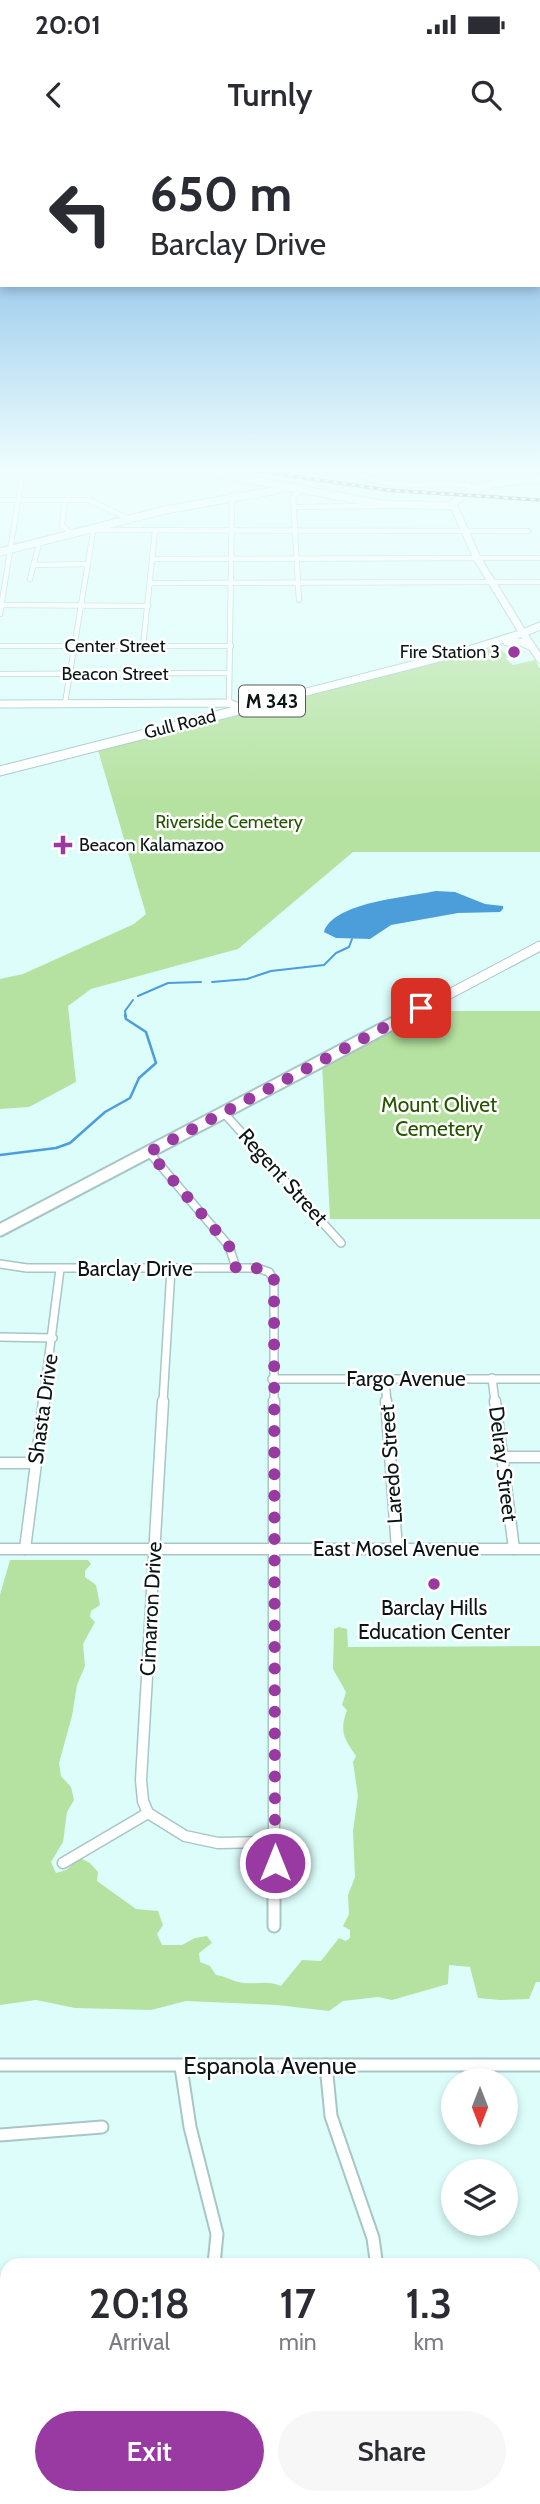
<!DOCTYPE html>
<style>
:root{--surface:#fff;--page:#f7f7f7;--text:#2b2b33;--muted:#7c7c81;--accent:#993aa2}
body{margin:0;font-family:Cabin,sans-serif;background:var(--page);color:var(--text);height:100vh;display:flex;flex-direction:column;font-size:26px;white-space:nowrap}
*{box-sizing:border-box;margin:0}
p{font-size:23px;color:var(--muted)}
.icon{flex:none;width:38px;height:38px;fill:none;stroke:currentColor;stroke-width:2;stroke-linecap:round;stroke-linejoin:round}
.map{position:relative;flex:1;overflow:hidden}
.side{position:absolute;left:0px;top:2118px;width:541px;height:247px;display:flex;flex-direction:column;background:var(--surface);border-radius:21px 21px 0 0;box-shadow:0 4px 10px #0003}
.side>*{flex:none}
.top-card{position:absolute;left:0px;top:0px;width:541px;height:147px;box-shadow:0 4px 10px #0003;background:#fff;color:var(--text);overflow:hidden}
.needle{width:46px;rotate:180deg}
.buttons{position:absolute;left:441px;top:1928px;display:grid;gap:14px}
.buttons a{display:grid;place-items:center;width:77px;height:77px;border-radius:50%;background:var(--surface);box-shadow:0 4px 10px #0003;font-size:35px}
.pin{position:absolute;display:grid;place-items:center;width:60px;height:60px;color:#fff;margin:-30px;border-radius:14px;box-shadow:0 4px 10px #0006}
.me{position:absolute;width:77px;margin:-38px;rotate:0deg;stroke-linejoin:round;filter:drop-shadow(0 0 5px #0008)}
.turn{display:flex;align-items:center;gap:24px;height:147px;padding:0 35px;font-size:32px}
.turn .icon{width:91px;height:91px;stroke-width:2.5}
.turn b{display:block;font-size:49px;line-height:60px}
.eta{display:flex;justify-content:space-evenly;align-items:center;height:119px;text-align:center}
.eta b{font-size:42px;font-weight:600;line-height:49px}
.cta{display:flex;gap:14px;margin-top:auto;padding:14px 35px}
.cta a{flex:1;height:80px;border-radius:42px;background:var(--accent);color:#fff;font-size:28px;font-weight:600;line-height:80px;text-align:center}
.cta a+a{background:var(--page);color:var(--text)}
.status{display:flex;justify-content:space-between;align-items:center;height:49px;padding:0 35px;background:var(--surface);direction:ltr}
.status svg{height:19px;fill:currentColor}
header{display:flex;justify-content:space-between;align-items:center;height:91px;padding:0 35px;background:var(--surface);font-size:32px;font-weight:600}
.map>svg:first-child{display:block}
.green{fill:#b6e2a1}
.water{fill:#4c9edb}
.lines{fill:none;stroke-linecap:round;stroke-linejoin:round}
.stream-far1{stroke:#4c9edb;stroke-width:2}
.stream{stroke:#4c9edb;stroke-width:2.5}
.street-far3-casing{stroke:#a7c6c4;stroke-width:6}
.street-far2-casing{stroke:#a7c6c4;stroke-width:10}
.street-far1-casing{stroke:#a7c6c4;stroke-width:13}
.street-casing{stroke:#a7c6c4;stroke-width:15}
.secondary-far2-casing{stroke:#a7c6c4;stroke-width:9}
.secondary-far1-casing{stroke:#a7c6c4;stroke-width:11}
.secondary-casing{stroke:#a7c6c4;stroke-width:15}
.primary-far1-casing{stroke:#a7c6c4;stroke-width:9}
.primary-casing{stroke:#a7c6c4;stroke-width:11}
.street-far3{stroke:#fff;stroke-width:4.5}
.street-far2{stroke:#fff;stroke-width:7}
.street-far1{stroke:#fff;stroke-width:10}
.street{stroke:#fff;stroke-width:11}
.secondary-far2{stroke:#fff;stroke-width:7}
.secondary-far1{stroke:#fff;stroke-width:9}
.secondary{stroke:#fff;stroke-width:11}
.primary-far1{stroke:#fff;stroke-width:7}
.primary{stroke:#fff;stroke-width:9}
.rail-casing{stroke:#273635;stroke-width:3.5}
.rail{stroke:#fff;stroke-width:2;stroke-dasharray:4.5;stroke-linecap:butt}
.route{stroke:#993aa2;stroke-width:12;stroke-dasharray:0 21.6}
.poi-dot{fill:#993aa2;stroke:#fff;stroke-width:2.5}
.labels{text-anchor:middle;stroke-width:5;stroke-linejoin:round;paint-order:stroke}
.far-street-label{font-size:18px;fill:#0a1615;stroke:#fff}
.far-poi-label{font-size:18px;fill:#0a1615;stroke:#fff;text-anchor:end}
.far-park-label{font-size:18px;fill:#265500;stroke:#fff}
.shield{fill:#fff;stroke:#545c5b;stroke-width:2}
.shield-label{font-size:19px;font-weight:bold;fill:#0a1615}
.park-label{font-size:21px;fill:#265500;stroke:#fff}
.street-label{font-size:21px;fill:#0a1615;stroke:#fff}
.poi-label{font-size:21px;fill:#0a1615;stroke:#fff}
.near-street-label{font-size:24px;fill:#0a1615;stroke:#fff}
</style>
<div class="status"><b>20:01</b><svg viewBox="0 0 49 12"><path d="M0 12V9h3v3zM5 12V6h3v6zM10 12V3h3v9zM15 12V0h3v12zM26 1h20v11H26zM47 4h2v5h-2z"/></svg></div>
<header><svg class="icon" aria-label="back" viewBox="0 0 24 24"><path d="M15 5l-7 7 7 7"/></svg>Turnly<svg class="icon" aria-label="search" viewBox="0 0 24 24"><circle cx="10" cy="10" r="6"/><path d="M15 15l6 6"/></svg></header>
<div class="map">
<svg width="540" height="2364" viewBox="0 0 540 2364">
<rect width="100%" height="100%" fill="#dcfdfa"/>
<g class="green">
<polygon points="354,329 405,329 408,342 377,340"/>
<polygon points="497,507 510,517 505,518 513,525 535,520 540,529 540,712 353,712 238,809 91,849 68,866 76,942 29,967 0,969 0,839 23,834 134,784 146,774 98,610"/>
<polygon points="426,871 540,871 540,1079 330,1079 322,923"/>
<path d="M10,1420H88L91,1424L85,1431V1437L96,1445L100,1465L91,1471L90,1477L95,1482L83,1504L85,1526L77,1545L72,1576L59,1623L61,1636L71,1647L74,1660L67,1672L63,1702L51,1722L56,1733L66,1730L80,1718L90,1723L98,1732L97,1741L136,1769L158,1771L163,1785L157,1794L162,1805H182L195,1798L207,1796L212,1803L199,1813L200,1822L210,1826L216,1835C225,1836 230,1840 239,1842C254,1846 266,1839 281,1846L302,1820L321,1821L339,1798L346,1801L350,1798V1790L343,1786L349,1774L348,1755L355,1737L353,1691L358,1656L353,1622L356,1616C344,1598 339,1592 347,1570L342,1565L346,1552L333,1529L334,1489L339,1487L347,1489L348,1507L540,1506V1842H536L529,1859L500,1860L478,1858L470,1827L449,1825L448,1844L392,1860L378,1857L343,1861L329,1871L277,1865L186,1861L151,1870L75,1868L36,1860L0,1865V1455Z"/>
<polygon points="0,2172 7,2172 7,2357 534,2357 534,2263 540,2268 540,2364 0,2364"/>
</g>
<path class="water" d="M436,751L455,752L485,764L503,766V769L500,772L458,773L391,785L370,799L336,798L324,792C333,762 409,757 436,751Z"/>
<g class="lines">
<g class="stream-far1">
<polyline points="212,842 247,839 271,831 324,825 336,813 349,807 352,799"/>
<polyline points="138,856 168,843 201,842"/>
<polyline points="126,877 125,871 133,860"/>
</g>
<polyline class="stream" points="0,1015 56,1008 70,1003 105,972 130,958 139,938 156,923 146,892 126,879 125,875"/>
<defs>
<g id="street-far3">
<path d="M349,329C389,356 438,337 482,348"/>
<polyline points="408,329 412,344"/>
<polyline points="467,329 470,340 468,343"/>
<polyline points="85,332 86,329"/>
<polyline points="0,360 89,360 129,379"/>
<polyline points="65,360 62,385 72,394"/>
<polyline points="293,367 386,366"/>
<polyline points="85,390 528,391"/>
<polyline points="153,419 540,418"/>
<polyline points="34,425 88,424"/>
<polyline points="30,439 39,403"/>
<polyline points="150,443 540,442"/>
<polyline points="299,460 293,357 302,349"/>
<polyline points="2,465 148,466"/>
<polyline points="0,474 23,329"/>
<polyline points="0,506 231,506"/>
<polyline points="143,506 155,391"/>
<polyline points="0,534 229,533"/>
<polyline points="65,563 93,392"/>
<polyline points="229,563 232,358"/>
</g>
<g id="street-far2">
<polyline points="223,972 341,1103"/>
<polyline points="149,1012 229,1106 236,1128"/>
<polyline points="0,1124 27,1128 257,1128 269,1132 274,1140 274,1262"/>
<polyline points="0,1197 53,1198"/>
<polyline points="492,1238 495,1262"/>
<polyline points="272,1239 540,1239"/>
<polyline points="385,1240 387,1262"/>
<polyline points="43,1262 60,1129"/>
<polyline points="163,1262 171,1129"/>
</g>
<g id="street-far1">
<polyline points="163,1261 141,1640 143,1661 148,1673 185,1696 218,1703 275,1702"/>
<polyline points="274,1261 274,1750"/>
<polyline points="386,1261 397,1409"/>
<polyline points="495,1261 514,1409"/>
<polyline points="501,1317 540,1317"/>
<polyline points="0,1323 35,1323"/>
<polyline points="0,1409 540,1409"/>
<polyline points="25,1409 44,1261"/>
<polyline points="63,1723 148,1673"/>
</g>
<g id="street">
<polyline points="274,1748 274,1786"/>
<polyline points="0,1925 540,1925"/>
<polyline points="326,1925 331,1976 373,2098 376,2120"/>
<polyline points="181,1927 190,1987 217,2094 214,2124"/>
<polyline points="0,1995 102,1987"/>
<polyline points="0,2143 7,2143"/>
<polyline points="0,2173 7,2173"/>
<polyline points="534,2254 540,2259"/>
</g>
<g id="secondary-far2">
<polyline points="191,329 381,364 453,366"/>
<polyline points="0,412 165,370 272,351 284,346"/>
<polyline points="540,486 523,493 540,519"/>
<polyline points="0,564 229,563 241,568"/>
</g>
<polyline id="secondary-far1" points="406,877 540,806"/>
<polyline id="secondary" points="0,1090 409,875"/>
<g id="primary-far1">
<polyline points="507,502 521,502 532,507"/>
<path d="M232,571L459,513L523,493L477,418L453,364C474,342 511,341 540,339"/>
</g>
<polyline id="primary" points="0,631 239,570"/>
</defs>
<use href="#street-far3" class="street-far3-casing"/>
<use href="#street-far2" class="street-far2-casing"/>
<use href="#street-far1" class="street-far1-casing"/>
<use href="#street" class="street-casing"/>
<use href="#secondary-far2" class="secondary-far2-casing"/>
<use href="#secondary-far1" class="secondary-far1-casing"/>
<use href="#secondary" class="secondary-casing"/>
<use href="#primary-far1" class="primary-far1-casing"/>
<use href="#primary" class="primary-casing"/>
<use href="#street-far3" class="street-far3"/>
<use href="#street-far2" class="street-far2"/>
<use href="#street-far1" class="street-far1"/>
<use href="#street" class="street"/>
<use href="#secondary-far2" class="secondary-far2"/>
<use href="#secondary-far1" class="secondary-far1"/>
<use href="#secondary" class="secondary"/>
<use href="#primary-far1" class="primary-far1"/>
<use href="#primary" class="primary"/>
<defs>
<polyline id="rail" points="244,329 387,350 540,360"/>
</defs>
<use href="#rail" class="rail-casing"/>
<use href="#rail" class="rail"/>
</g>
<linearGradient id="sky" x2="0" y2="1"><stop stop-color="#69abe3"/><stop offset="0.5" stop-color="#effefd"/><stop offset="1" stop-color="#effefd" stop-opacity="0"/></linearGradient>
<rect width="540" height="660" fill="url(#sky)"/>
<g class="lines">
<path class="route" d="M275,1723L274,1140C266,1125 251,1128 236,1128L229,1106L149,1012L421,868"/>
</g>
<g class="poi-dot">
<circle cx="514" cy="512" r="7"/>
<path d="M59.5 694.5h7v7h7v7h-7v7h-7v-7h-7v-7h7z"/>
<circle cx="434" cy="1444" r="7"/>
</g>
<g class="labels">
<g class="far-street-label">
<text x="115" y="512">Center Street</text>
<text x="115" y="540">Beacon Street</text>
<text transform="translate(180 584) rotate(-14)" y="6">Gull Road</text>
</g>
<g class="far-poi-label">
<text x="500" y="518">Fire Station 3</text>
<text x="79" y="711" text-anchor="start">Beacon Kalamazoo</text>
</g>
<g class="far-park-label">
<text x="229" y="688">Riverside Cemetery</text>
</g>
<rect class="shield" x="239" y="545.5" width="66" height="31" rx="5"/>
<g class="shield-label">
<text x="272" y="568">M 343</text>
</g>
<g class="park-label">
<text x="439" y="972">Mount Olivet<tspan x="439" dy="24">Cemetery</tspan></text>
</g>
<g class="street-label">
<text transform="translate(283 1037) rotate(48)" y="7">Regent Street</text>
<text x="135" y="1136">Barclay Drive</text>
<text x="406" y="1246">Fargo Avenue</text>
<text transform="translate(43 1269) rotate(-82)" y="7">Shasta Drive</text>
<text transform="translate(391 1324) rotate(-94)" y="7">Laredo Street</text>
<text transform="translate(503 1324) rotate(83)" y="7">Delray Street</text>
<text x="396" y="1416">East Mosel Avenue</text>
<text transform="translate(151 1469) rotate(-87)" y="7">Cimarron Drive</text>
</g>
<g class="poi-label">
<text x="434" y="1475">Barclay Hills<tspan x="434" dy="24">Education Center</tspan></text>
</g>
<g class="near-street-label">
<text x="270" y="1934">Espanola Avenue</text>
</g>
</g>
</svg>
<div class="buttons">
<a><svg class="needle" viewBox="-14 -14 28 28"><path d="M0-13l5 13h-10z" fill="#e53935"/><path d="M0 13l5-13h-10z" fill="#7c7c81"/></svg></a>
<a><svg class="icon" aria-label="layers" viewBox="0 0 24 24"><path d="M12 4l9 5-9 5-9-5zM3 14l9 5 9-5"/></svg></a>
</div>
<div class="pin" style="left:421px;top:868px;background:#d93025"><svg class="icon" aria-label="arrive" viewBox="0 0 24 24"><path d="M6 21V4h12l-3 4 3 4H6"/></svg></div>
<svg class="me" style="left:275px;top:1723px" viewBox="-20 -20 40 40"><circle r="17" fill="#993aa2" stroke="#fff" stroke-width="3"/><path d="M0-11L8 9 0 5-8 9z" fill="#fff"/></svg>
<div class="top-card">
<div class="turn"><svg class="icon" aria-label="left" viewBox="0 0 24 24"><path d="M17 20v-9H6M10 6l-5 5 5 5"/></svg><div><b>650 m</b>Barclay Drive</div></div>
</div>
<section class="side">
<div class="eta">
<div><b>20:18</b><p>Arrival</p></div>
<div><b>17</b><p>min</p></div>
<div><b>1.3</b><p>km</p></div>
</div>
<div class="cta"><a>Exit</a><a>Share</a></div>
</section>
</div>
